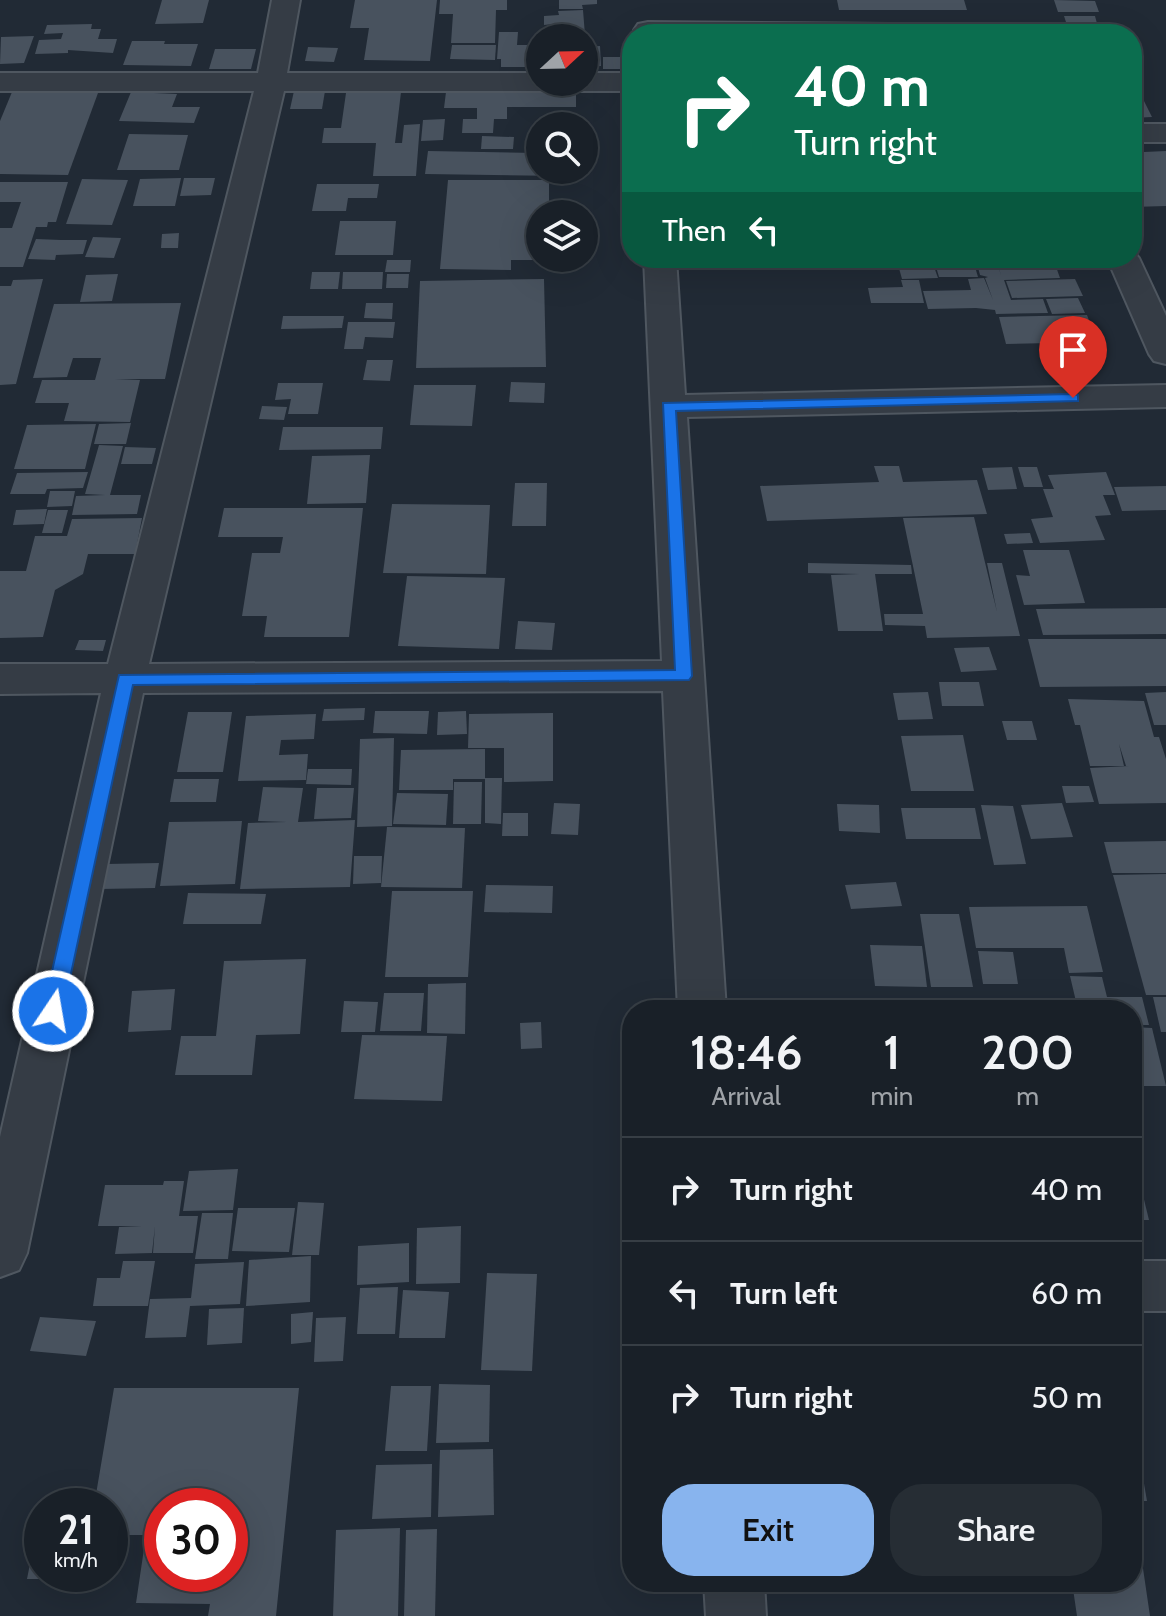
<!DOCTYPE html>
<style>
:root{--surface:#192028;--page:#262d34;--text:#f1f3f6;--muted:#9fa3a8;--line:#373e45;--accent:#88b4ee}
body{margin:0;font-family:Cabin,sans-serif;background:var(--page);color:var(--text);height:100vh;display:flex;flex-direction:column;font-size:30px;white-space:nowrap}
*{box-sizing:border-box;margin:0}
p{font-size:26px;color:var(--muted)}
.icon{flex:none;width:44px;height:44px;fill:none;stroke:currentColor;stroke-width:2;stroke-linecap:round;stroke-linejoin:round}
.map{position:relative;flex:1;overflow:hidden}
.sheet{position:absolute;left:622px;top:1000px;width:520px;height:592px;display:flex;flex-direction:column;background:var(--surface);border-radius:32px;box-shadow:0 8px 32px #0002,0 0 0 2px var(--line)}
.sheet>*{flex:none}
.guide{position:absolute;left:622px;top:24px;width:520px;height:244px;border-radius:32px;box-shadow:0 8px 32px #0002,0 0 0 2px var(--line);background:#0b6e4f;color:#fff;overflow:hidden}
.needle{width:52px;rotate:68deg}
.controls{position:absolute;left:526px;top:24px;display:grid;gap:16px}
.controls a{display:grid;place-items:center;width:72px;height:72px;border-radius:50%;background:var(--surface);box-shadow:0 8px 32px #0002,0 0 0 2px var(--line);font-size:40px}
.speed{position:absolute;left:24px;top:1488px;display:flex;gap:16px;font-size:40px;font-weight:700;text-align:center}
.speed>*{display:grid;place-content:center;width:104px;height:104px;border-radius:50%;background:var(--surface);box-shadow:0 8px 32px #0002,0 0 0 2px var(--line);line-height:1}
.speed small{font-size:20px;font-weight:400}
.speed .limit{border:12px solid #d22;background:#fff;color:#111}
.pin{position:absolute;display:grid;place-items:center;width:68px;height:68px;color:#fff;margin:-82px -34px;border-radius:50% 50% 50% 0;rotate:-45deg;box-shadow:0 0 8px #0007}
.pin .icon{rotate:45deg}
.me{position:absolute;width:88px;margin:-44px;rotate:12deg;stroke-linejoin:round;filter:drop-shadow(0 0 6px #0008)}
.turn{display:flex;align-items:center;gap:28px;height:168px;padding:0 40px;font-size:36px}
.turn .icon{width:104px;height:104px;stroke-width:2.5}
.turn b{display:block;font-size:56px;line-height:68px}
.then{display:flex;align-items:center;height:76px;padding:0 40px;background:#0003;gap:16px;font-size:30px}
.eta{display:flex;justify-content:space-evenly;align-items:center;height:136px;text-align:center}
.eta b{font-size:48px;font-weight:600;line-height:56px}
.primary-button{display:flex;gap:16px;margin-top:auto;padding:16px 40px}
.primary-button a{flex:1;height:92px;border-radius:32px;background:var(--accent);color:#111;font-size:32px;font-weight:600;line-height:92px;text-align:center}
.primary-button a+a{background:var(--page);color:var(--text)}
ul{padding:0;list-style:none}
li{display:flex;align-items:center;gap:24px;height:104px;padding:0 40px;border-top:2px solid var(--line)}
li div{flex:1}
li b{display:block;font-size:30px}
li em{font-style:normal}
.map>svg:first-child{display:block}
.building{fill:#48525e;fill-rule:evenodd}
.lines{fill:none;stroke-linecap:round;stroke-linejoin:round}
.minor-casing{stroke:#4f5760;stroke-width:4}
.minor{fill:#353c45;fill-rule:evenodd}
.route{fill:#1a73e8;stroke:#114b97;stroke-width:2}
</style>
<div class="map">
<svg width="1166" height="1616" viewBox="0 0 1166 1616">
<rect width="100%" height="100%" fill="#212a35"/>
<g class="building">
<polygon points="162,0 209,0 203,23 155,24"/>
<polygon points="355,0 437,0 430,61 364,60 369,28 350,28"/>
<polygon points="440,0 507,0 507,10 496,10 495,43 451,43 453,14 439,14"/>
<polygon points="559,0 597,0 597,4 582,5 583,9 559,9"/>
<polygon points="837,0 964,0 967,10 839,10"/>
<polygon points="1054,0 1095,1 1099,12 1058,12"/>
<polygon points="583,10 585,35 542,35 542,31 553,31 553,24 544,25 544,16 559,15 558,11"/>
<polygon points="1064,16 1095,16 1099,31 1069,31 1067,24 1082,24 1066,22"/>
<polygon points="92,24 91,29 101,29 98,39 117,39 113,53 68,50 68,53 35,54 39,40 61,39 63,33 44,34 47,25"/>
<polygon points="499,32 518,32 517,45 528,45 528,59 540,59 540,67 501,67 501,59 497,59"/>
<polygon points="34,36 24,63 0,64 1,37"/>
<polygon points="132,41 165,41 164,44 198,44 191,66 123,65"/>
<polygon points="452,45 496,45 495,60 450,59"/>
<polygon points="600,46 601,66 584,66 584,47"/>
<polygon points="308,47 338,48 334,62 305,61"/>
<polygon points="215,49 256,49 251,69 209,69"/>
<rect x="603" y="57" width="29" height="12"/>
<polygon points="294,91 325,91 322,109 290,109"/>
<polygon points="12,92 98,93 68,175 0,174 0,121"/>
<polygon points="131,92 177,94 172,107 200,107 194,123 119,121"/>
<polygon points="401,92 395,143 402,143 404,125 420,124 416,176 373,176 376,143 322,143 324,128 341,128 346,93"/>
<polygon points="446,92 576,92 576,107 507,107 507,119 494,119 493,133 462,133 463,119 477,119 477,108 444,108"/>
<polygon points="1144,101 1152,117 1132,118 1132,102"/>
<polygon points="445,119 443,140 421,141 423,120"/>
<polygon points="129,134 188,135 179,170 117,170"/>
<polygon points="482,136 514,137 513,149 481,149"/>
<polygon points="1132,144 1140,144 1144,152 1166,151 1166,206 1132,207"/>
<polygon points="428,151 536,153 536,158 540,158 540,170 561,170 561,176 425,174"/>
<polygon points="181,178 175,206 133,206 140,179"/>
<polygon points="184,178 215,178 211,195 180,196"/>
<polygon points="82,179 128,180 112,225 66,224"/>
<polygon points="448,180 549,180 549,214 540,214 540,260 511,260 511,270 440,269"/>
<polygon points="0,182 68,182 56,222 48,222 47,227 36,227 23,267 0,267 0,228 12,228 21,202 0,202"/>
<polygon points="317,184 379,184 377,198 348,198 346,211 312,211"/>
<polygon points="340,221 396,221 393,255 335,255"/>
<polygon points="179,233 178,248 161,248 162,234"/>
<polygon points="93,237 121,238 114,258 85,257"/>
<polygon points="36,239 61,240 87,240 83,254 56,255 55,260 28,259"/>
<polygon points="387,260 411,260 410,272 385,272"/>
<polygon points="934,260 973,260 978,277 939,277"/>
<polygon points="976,260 997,260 1001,276 998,263 1054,261 1060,278 1004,280 1011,300 1043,299 1048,313 996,314 995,310 976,308 928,309 923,291 971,290 968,279 984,278 993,300 985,278 988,277 980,275"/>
<polygon points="897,261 932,261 938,278 902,279"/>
<polygon points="312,272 340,272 338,289 310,289"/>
<polygon points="343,272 383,272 382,289 342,289"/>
<polygon points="118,274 112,301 80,302 86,275"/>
<polygon points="387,274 409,274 408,288 386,288"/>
<polygon points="43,279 16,384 0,385 0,286 11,286 13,280"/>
<polygon points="544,279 546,367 416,368 420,281"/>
<polygon points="1075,279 1083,296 1012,298 1006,281"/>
<polygon points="901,280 919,280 924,303 871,303 868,288 903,287"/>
<polygon points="1078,298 1085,313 1052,314 1046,299"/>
<polygon points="181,303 165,379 115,379 140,380 130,422 64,421 69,403 35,403 42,380 95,380 101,358 73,358 67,377 33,378 54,304"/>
<polygon points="366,303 393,303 392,319 364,318"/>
<polygon points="1087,315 1097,342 1006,344 999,317"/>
<polygon points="283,316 344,316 342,328 281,329"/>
<polygon points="348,322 395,322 393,338 365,337 363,349 344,349"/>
<polygon points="367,360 393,360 390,381 363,380"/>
<polygon points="511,382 545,383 544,403 509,402"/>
<polygon points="278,383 323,383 318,414 288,414 291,399 275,400"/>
<polygon points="414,385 476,385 472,426 410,425"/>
<polygon points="262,406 287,407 284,420 259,419"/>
<polygon points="131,423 126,444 94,444 99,424"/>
<polygon points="96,424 85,469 14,469 27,425"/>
<polygon points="283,427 383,427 381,449 279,450"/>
<polygon points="99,445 123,446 110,495 141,495 137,514 72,515 76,496 105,495 85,494"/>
<polygon points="125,447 156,448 152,464 121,464"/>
<polygon points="370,455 366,503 307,504 312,456"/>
<polygon points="874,466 899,466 903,482 977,480 987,514 767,521 760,486 879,482"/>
<polygon points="1012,467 1017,489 988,490 982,468"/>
<polygon points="1018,467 1037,467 1043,487 1024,487"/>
<polygon points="88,472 83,488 47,489 45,494 10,494 17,473"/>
<polygon points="1106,472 1115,495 1103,495 1111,515 1095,516 1105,540 1040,543 1031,519 1053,517 1043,489 1054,489 1048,475"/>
<polygon points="515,483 547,483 546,526 512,526"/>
<polygon points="1166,486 1166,510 1122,511 1114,487"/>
<polygon points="50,491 75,491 72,506 47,507"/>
<polygon points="392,504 490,505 486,574 383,573"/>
<polygon points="224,508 363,508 349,637 264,637 267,616 242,616 252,553 280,553 283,537 218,537"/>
<polygon points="47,509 44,524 13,525 16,510"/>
<polygon points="48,510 68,510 62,533 42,533"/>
<polygon points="974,517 997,612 987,563 1002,563 1020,636 927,638 925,626 885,625 884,614 923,614 903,518"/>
<polygon points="142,518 135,554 88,554 83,574 55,590 43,637 0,638 0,571 26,571 35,536 67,536 72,519"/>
<polygon points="1030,533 1033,543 1007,544 1004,534"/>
<polygon points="1023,550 1069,550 1085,603 1024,605 1016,575 1030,576"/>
<polygon points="808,563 911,565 912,574 875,574 883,631 838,631 831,575 859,574 808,573"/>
<polygon points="407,576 505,578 499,649 398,646"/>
<polygon points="1166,608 1166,634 1043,635 1036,609"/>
<polygon points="518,621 555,623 552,650 515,649"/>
<polygon points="1028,639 1166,639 1166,686 1040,687"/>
<polygon points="79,640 106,640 103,651 75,650"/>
<polygon points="989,647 997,670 961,672 954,648"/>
<polygon points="939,682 979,682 984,706 942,706"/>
<polygon points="928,692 933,719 898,720 893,693"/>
<polygon points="1166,692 1166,725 1154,725 1145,693"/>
<polygon points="1068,699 1144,701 1154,737 1159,737 1166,759 1166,803 1099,804 1090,768 1129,766 1126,766 1119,744 1124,766 1090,766 1080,725 1075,725"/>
<polygon points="365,708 364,720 322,721 324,709"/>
<polygon points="375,711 429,711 427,734 373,733"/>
<polygon points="466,711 467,734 437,735 438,712"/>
<polygon points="188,712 232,712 223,772 177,772"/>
<polygon points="553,713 553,781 504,782 504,748 468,748 469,714"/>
<polygon points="316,714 314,739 281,740 279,755 308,754 306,780 238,781 246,716"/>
<polygon points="1002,721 1032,721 1037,740 1007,740"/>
<polygon points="963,735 974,791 911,791 901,736"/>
<polygon points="394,738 392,826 357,827 360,739"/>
<polygon points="485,749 485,779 453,779 453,790 399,790 401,750"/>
<polygon points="308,769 352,769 351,785 306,784"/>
<polygon points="485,778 502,778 501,824 485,823"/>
<polygon points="174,779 219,779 216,802 170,802"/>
<polygon points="454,782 482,782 481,824 453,824"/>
<polygon points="1062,786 1089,786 1094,802 1066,803"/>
<polygon points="263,787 303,788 298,822 355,820 350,887 240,889 248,823 287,822 258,821"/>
<polygon points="317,788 354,788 351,818 314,819"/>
<polygon points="397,793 448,794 446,825 393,824"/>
<polygon points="554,803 580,804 578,835 551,834"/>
<polygon points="1062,803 1073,837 1031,839 1021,805"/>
<polygon points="837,804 879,805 880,833 839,831"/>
<polygon points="981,805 1013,806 1026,864 994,865"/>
<polygon points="901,808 975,808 981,839 906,839"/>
<polygon points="503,813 528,813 528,836 502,836"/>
<polygon points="242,821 235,884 160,886 169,822"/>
<polygon points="387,827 465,828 462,888 381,887"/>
<polygon points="1166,841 1166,873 1112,873 1104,842"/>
<polygon points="354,856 382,856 381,883 353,884"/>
<polygon points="159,863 155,888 100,889 106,864"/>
<polygon points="1166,874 1166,995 1146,995 1113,875"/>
<polygon points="896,882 902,906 851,909 845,885"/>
<polygon points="486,885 553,886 552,913 484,912"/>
<polygon points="392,891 473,891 468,977 385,977"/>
<polygon points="188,893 266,894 261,924 183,924"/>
<polygon points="1087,906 1103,972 1069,973 1064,948 976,948 969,907"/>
<polygon points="920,914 959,914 973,987 931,987"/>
<polygon points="870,945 922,946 927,987 875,986"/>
<polygon points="978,951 1013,952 1018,984 983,984"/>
<polygon points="306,959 300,1034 256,1035 252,1075 175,1075 181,1036 216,1036 224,961"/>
<polygon points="1070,976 1102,977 1107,997 1142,997 1149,1025 1132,1025 1132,1010 1078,1010"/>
<polygon points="466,983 465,1034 427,1033 428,984"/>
<polygon points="175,989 171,1030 128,1032 132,991"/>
<polygon points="384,993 424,993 421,1031 380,1031"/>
<polygon points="1153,997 1166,997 1166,1032 1161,1032"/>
<polygon points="987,999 1023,999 1025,1010 989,1010"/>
<polygon points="1070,1000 1072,1010 1027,1010 1025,1001"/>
<polygon points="344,1001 378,1002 375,1032 341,1032"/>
<polygon points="541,1022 542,1048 521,1049 520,1023"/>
<polygon points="1132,1027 1152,1028 1166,1086 1132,1086"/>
<polygon points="362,1035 447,1036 442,1101 354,1099"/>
<polygon points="238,1169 233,1210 183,1211 189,1171"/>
<polygon points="1132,1179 1139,1179 1149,1220 1132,1220"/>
<polygon points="164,1181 184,1181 179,1216 198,1216 193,1253 153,1253 155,1226 152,1253 115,1254 119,1227 142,1226 98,1226 105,1185 163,1185"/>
<polygon points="298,1202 324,1203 319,1255 292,1255"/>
<polygon points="238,1208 295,1208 289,1252 232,1251"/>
<polygon points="202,1213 233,1213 228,1259 195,1259"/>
<polygon points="461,1226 460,1283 416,1284 417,1228"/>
<polygon points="409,1243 409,1282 357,1285 358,1246"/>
<polygon points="311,1256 310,1302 246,1306 249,1260"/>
<polygon points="123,1261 155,1261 148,1306 93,1306 97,1278 120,1278"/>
<polygon points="244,1262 240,1304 190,1306 186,1337 145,1338 150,1299 191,1298 195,1264"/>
<polygon points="487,1273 537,1274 532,1371 481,1370"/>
<polygon points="398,1287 395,1334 357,1334 360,1288"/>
<polygon points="403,1290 449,1292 445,1338 399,1338"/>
<polygon points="244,1308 242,1343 207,1345 209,1309"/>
<polygon points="313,1312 311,1342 291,1344 291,1314"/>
<polygon points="40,1317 96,1321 86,1356 30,1351"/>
<polygon points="346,1317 343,1361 314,1362 316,1318"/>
<polygon points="439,1384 490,1385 489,1442 436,1443"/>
<polygon points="391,1386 431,1386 427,1451 385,1451"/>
<path d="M114,1388H299L276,1616H208L210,1604L136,1603L146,1535H110V1506H94ZM162,1506H230V1574H162Z"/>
<polygon points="493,1449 494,1515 438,1517 440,1450"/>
<polygon points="1132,1449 1138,1449 1147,1501 1132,1501"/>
<polygon points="432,1464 431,1517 372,1519 376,1465"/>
<polygon points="1134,1507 1150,1616 1077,1616 1072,1582 1132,1582"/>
<polygon points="38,1523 42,1523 42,1574 65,1574 64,1579 27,1579"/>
<polygon points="400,1528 398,1616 333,1616 336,1530"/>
<polygon points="437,1529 435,1616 404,1616 406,1530"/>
</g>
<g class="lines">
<defs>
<g id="minor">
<polygon points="272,0 300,0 287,73 540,73 540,82 584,82 584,73 632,73 632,91 284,91 149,664 662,661 644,258 676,258 685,395 1166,385 1166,407 687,417 726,1010 678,1010 663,691 143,693 27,1253 19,1270 0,1277 0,1137 101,693 0,694 0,664 108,664 254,91 0,91 0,73 258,73"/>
<polygon points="648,22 1027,25 1037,27 1041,33 637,34 634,30 638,24"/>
<rect x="1132" y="124" width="34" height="18"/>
<polygon points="1132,250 1139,258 1166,316 1166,364 1154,361 1149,354 1107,258 1132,258"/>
<rect x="1132" y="1261" width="34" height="50"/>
<polygon points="704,1582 764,1582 766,1616 706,1616"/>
</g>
</defs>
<use href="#minor" class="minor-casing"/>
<use href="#minor" class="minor"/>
</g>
<polygon class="route" points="1073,394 1078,395 1078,401 676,411 692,676 689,680 133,685 63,1011 60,1017 53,1020 46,1017 43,1011 119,675 675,670 663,403"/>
</svg>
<div class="controls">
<a><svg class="needle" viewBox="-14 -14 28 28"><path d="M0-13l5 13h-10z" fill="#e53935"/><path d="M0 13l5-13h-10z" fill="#9fa3a8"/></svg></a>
<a><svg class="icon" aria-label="search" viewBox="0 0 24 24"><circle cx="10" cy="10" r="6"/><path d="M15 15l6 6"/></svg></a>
<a><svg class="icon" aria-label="layers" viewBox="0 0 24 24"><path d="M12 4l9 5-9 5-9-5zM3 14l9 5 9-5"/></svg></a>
</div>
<div class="speed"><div>21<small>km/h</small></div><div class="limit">30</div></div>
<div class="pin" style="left:1073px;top:398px;background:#d93025"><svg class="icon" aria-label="arrive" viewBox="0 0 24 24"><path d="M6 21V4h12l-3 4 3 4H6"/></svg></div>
<svg class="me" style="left:53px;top:1011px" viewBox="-20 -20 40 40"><circle r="17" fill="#1a73e8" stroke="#fff" stroke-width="3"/><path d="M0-11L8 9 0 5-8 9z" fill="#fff"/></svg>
<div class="guide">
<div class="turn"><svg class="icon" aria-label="right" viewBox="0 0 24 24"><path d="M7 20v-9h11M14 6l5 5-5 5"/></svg><div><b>40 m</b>Turn right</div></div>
<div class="then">Then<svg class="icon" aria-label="left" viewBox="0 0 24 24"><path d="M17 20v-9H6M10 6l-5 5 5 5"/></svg></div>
</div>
<section class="sheet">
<div class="eta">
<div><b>18:46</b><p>Arrival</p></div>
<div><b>1</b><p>min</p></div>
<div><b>200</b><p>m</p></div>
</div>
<ul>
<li><svg class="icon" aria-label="right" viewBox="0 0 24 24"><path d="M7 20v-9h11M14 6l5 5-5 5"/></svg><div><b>Turn right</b></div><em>40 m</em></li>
<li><svg class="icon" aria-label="left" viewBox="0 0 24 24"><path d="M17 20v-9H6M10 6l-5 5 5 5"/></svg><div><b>Turn left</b></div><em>60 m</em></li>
<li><svg class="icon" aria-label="right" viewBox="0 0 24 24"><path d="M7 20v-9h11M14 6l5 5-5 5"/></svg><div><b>Turn right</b></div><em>50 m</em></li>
</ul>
<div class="primary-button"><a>Exit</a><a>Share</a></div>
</section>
</div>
